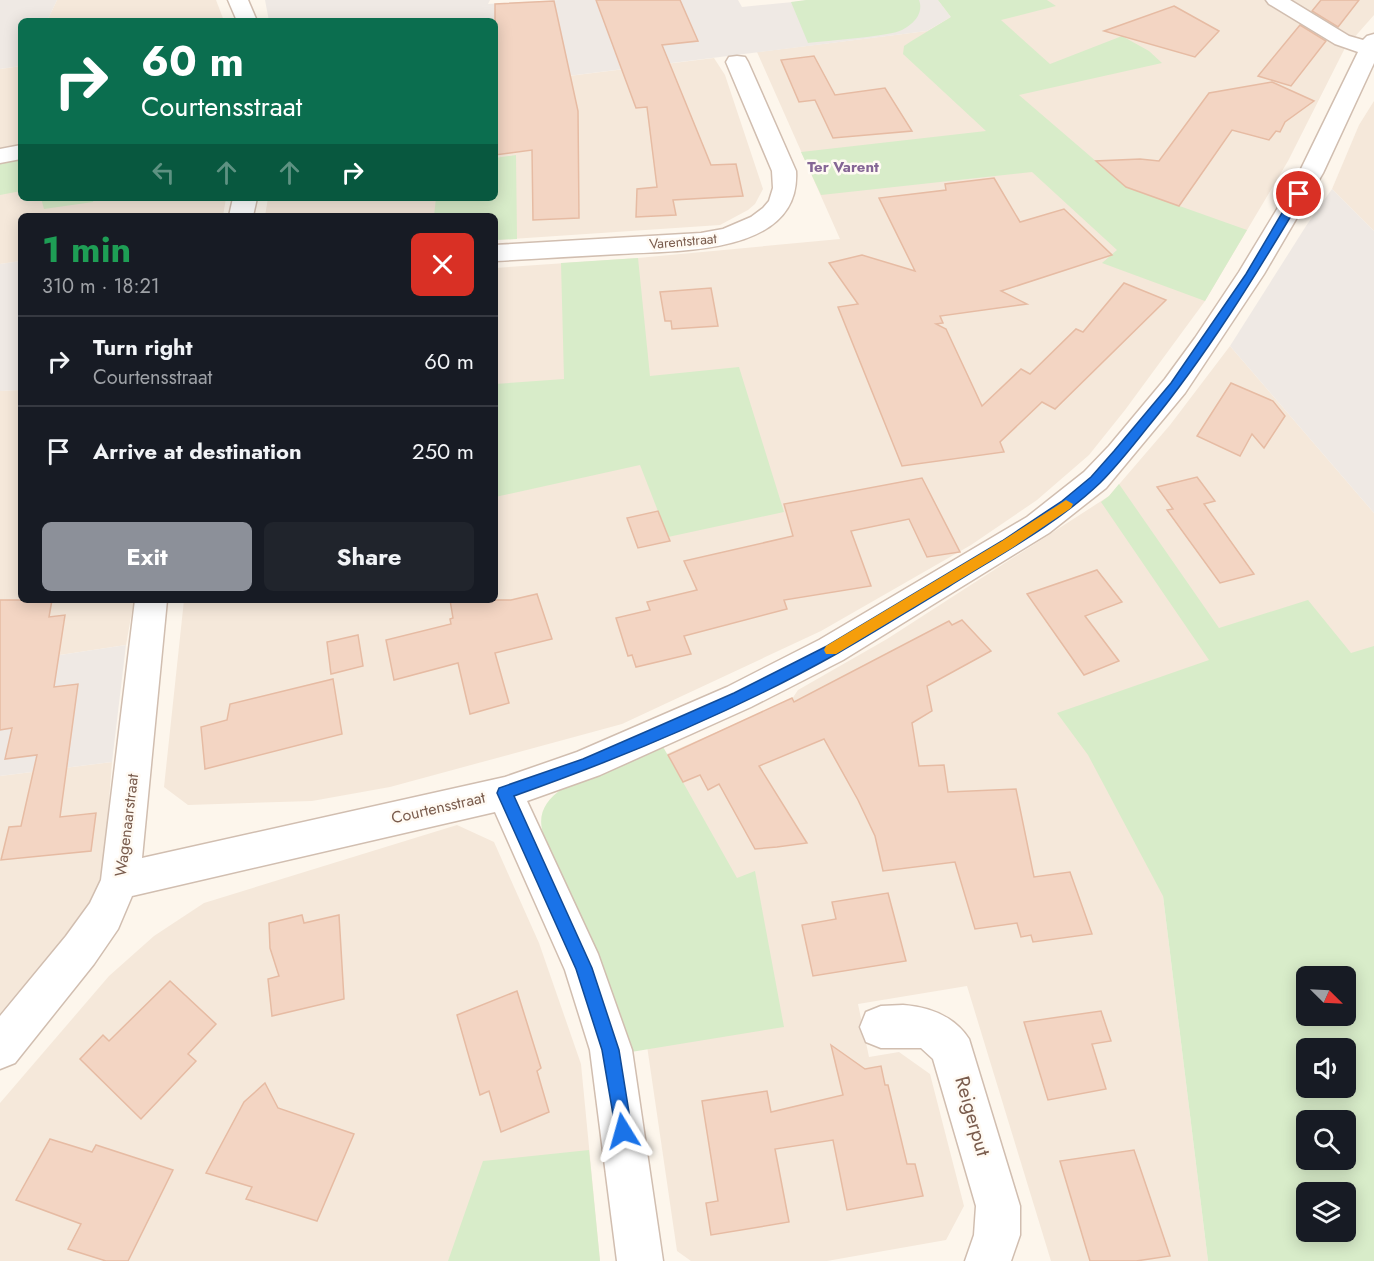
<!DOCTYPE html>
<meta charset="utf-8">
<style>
:root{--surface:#171b24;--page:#20242c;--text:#f1f3f6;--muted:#9ea1a6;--line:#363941;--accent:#8c9099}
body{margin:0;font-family:Jost,sans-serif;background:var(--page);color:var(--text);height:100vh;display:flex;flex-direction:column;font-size:22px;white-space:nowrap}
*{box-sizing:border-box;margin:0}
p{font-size:20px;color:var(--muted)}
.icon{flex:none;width:33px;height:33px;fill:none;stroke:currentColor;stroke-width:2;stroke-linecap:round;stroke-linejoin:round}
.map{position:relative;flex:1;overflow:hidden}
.details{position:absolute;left:18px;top:213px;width:480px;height:390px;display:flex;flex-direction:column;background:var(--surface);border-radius:9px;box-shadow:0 3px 15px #0003}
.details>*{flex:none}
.guide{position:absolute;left:18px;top:18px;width:480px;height:183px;border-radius:9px;box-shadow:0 3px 15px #0003;background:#0b6e4f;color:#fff;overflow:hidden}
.needle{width:39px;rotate:114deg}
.fabs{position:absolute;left:1296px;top:966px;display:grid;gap:12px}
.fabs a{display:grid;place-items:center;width:60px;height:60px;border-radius:9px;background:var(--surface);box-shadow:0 3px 15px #0003;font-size:30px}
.pin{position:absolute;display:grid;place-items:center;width:51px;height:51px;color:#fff;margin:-26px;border:3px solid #fff;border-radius:50%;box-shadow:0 2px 6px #0007}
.me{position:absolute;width:66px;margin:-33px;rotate:352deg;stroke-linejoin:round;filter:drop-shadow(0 0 4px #0008)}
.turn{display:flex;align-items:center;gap:21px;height:126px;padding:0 24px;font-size:27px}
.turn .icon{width:78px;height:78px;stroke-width:2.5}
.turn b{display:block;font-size:42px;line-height:51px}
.lanes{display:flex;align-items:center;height:57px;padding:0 24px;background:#0003;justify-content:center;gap:30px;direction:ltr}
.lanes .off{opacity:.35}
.round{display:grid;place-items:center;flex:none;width:63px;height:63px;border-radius:9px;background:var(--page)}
.overview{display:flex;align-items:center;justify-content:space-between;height:102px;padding:0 24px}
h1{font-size:36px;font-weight:700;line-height:45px;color:#1e9e55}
.cta{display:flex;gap:12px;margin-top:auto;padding:12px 24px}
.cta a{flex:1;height:69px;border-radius:9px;background:var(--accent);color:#fff;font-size:24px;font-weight:700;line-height:69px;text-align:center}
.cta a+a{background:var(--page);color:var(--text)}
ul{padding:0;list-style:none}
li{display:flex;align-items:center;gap:18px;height:90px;padding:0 24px;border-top:2px solid var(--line)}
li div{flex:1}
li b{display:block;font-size:22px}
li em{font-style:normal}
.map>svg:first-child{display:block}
.residential{fill:#f5e8da}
.industrial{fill:#efe9e4}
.green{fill:#d8ecc9;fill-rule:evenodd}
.building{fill:#f3d5c3;stroke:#e6bba3;stroke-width:1.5}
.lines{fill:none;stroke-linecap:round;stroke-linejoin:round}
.minor-casing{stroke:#d1beb0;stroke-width:3}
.minor{fill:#fff;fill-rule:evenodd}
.route{fill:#1a73e8;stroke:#114b97;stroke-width:1.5}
.slow{fill:#f59e0b}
.labels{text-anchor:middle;stroke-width:5;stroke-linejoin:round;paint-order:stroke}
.far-street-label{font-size:14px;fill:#7a5c4d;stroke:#fffaf3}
.far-neighbourhood-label{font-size:15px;font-weight:bold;fill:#846695;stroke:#fffaf3}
.street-label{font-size:16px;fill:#7a5c4d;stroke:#fffaf3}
.near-street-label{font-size:20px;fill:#7a5c4d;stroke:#fffaf3}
</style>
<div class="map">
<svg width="1374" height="1261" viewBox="0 0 1374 1261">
<rect width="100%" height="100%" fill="#fdf6ec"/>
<g class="residential">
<polygon points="57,0 216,0 224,21 47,21"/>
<polygon points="938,0 1374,0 1374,15 1345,48 1288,161 1205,301 1125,410 1089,455 1037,500 971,545 821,631 622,724 390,787 312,801 188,805 164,787 184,600 495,600 495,268 638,258 840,239 757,52 927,31 951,17"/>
<polygon points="714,58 725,75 763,189 755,204 748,210 720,225 495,240 495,216 265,216 268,198 495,198 495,85"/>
<polygon points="21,66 21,198 226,198 223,216 21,216 21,261 0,264 0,69"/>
<polygon points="1374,101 1374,231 1332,189 1359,125"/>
<polygon points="1230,346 1374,513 1374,860 1163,896 1208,1261 1051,1261 967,986 858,1004 869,1057 899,1052 930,1074 964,1206 946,1240 827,1261 691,1261 677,1251 646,1039 559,801 792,699 798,690 887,639 1109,496 1170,425"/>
<polygon points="21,390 21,600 134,600 126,645 0,664 0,391"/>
<polygon points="112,762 102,890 0,1030 0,776"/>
<polygon points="457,825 494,842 539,943 581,1064 600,1261 0,1261 0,1103 109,976 154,936 204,903"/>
</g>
<g class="industrial">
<polygon points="0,0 57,0 47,21 21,21 21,66 0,69"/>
<polygon points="265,0 490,0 488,4 559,0 738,0 742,7 814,0 938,0 951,17 927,31 495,85 495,21 269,21"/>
<polygon points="1332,189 1374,231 1374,513 1230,346 1306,226"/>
<polygon points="21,261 21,390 0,391 0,264"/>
<polygon points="126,645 112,762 0,776 0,664"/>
</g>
<g class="green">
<path d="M806,0H919C924,13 914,24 902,30C892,36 825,41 808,43L791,2Z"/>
<polygon points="938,0 1047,0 1056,6 1001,20 1050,64 1122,36 1149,51 1162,63 1019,95 1126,187 1247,230 1205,301 1102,263 1117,250 1032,172 821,195 801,152 986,131 903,54 904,46 910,42 951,17"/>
<polygon points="516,155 517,239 495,240 495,216 434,216 436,198 495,198 495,158"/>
<polygon points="21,156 21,191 0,195 0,160"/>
<polygon points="41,198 94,198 93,202 44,209"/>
<polygon points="638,258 650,376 739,367 784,512 668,537 640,465 495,497 495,384 564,379 561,263"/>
<path d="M1119,484L1219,628L1308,600L1351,653L1374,646V1261H1208L1163,896L1088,755L1057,713L1209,660L1101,502L1109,496ZM1306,976H1346V1016H1306ZM1306,1048H1346V1088H1306ZM1306,1120H1346V1160H1306ZM1306,1192H1346V1232H1306Z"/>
<path d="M662,745L737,878L755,871L784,1027L631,1052L601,968L543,833C537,814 546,800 562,789Z"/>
<polygon points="589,1150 600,1261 448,1261 483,1161"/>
</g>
<g class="building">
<polygon points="596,0 680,0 698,41 662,45 711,165 736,164 743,196 673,200 676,215 636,217 637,189 657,187 647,107 636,108"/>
<polygon points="1321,0 1359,0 1338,27 1312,11"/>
<polygon points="554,1 578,111 579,218 533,220 532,150 495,155 495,4"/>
<polygon points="1174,6 1219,31 1195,57 1104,31"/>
<polygon points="1300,25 1326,41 1291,86 1258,76"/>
<polygon points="814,56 835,95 885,88 912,131 833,138 815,100 799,102 781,60"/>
<polygon points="1272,82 1314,101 1285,122 1280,132 1276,131 1269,140 1232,130 1179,206 1126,187 1096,161 1140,159 1159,161 1209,93"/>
<polygon points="994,178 1020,222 1064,209 1112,255 1001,291 1027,304 940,316 943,323 936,324 946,329 982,406 1021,369 1030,374 1076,329 1083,332 1124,283 1166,300 1055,409 1042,402 1000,442 1004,452 902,466 838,307 858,304 829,263 862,255 915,271 879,198 946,190 945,184"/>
<polygon points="711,288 718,326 672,329 671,321 665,321 660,292"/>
<polygon points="1231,383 1273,401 1285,416 1264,448 1252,434 1240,456 1197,436"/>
<polygon points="1197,477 1215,501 1204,504 1254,574 1220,583 1167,510 1173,509 1157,487"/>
<polygon points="922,478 960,552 927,557 909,519 851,531 871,586 784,600 787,609 684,636 691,654 636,667 632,655 628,656 616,618 650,610 647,602 697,590 684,561 793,536 784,504"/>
<polygon points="658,511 670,541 638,548 627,518"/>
<polygon points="1097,570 1122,602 1085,616 1119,661 1084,675 1027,594"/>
<polygon points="537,594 552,639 495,653 509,703 470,714 458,663 394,680 386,640 451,624 450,619 453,618 450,600 511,600"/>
<polygon points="0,600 52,600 49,617 65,615 54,687 78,684 60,817 96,813 91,851 1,860 9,827 21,826 37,755 5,759 12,728 0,730"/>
<polygon points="962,620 991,651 927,686 932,711 912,723 919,766 944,765 948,792 1016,789 1034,877 1070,872 1092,934 1033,942 1031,935 1021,937 1017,923 975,929 955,862 883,871 875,836 858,800 824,739 759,766 807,843 777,847 755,849 719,784 708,790 700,775 683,782 668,755 792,698 794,702 949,621 952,625"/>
<polygon points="358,635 363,666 331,674 327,642"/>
<polygon points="333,679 342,734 205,769 201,727 227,720 230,704"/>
<polygon points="888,893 906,961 813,976 802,925 836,919 832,902"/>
<polygon points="302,915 304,923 339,915 344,999 272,1016 268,979 279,976 270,948 269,923"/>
<polygon points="170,981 216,1024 188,1054 196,1061 141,1119 80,1059 103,1035 109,1041"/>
<polygon points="517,991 541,1068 537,1071 549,1112 501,1132 489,1091 480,1095 457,1015"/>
<polygon points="1101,1011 1111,1041 1092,1044 1106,1089 1048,1100 1024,1022"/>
<polygon points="831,1045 865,1069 881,1066 885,1085 888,1085 907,1164 915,1164 923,1196 847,1210 833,1140 775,1149 789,1222 711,1235 706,1203 718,1201 702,1101 767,1091 771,1112 843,1095"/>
<polygon points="265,1083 278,1108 354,1134 317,1221 246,1199 252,1187 206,1173 244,1102"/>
<polygon points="50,1139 92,1152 96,1145 173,1170 128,1261 106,1261 68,1249 81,1224 16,1200"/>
<polygon points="1134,1150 1170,1256 1136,1261 1090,1261 1060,1161"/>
</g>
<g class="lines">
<defs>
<g id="minor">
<polygon points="228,0 248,0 257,21 237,21"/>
<polygon points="1266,0 1290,0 1349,36 1363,40 1367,36 1374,34 1374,63 1323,173 1264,274 1185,393 1106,488 1049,533 843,660 751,707 600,775 527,801 598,954 632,1050 663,1261 617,1261 590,1050 565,970 495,812 132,896 118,929 94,964 15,1063 0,1069 0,1016 66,936 90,903 101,880 135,600 167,600 142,858 505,777 577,752 727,687 819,640 1027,517 1084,472 1109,446 1165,379 1195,338 1239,272 1299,173 1358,52 1335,44 1269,4"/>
<path d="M737,56L745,57L748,62L796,171C801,256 677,250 619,254C578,256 536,259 495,261V245L701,233L723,229L751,217L763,208L769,201L773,188L772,171L726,62L729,57Z"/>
<polygon points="21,145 21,159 0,163 0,149"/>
<polygon points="233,198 257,198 253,216 229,216"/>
<path d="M903,1005C930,1007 954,1016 969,1039L1020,1206V1235L1011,1261H965L974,1235L976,1206L933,1059L921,1048H881L866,1042L860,1027L866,1012L881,1006Z"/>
</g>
</defs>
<use href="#minor" class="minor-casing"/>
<use href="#minor" class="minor"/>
</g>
<path class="route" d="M1295,191L1304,194C1256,275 1207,355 1147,428C1132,447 1117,466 1100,483C1056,525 999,555 948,587C911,609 875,632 838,653C735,711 624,757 514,796L592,968L619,1050L632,1131L630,1138L623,1140L617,1138L602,1050L576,969L497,793L499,788L583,759L652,729L734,693L827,646L1002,541L1062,501L1091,477L1114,451L1171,383L1246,274Z"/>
<polygon class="slow" points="1066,500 1073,504 1071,508 1012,548 836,654 826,654 824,650 826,646 1002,541"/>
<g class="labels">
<g class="far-street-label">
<text transform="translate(683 241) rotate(-5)" y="5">Varentstraat</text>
</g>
<g class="far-neighbourhood-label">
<text x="843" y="172">Ter Varent</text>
</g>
<g class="street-label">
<text transform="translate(438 807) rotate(-13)" y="6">Courtensstraat</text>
<text transform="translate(126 825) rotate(-83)" y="6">Wagenaarstraat</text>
</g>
<g class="near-street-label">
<text transform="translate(973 1116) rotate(74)" y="7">Reigerput</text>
</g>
</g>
</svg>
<div class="fabs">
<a><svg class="needle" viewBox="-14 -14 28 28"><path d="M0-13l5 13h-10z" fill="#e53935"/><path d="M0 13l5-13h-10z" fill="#9ea1a6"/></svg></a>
<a><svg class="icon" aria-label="sound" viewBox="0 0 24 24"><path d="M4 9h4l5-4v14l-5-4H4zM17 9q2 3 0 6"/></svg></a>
<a><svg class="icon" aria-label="search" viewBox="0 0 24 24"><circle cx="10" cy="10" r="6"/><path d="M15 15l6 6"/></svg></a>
<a><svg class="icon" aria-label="layers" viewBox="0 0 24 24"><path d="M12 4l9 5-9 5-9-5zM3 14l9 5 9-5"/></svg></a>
</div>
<div class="pin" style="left:1299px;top:194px;background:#d93025"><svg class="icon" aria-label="arrive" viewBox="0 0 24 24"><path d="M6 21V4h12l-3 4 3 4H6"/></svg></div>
<svg class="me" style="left:623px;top:1131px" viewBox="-20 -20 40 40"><path d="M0-17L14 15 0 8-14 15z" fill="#1a73e8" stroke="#fff" stroke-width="4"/></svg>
<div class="guide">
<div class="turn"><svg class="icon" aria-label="right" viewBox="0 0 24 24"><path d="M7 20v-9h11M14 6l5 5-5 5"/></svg><div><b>60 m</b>Courtensstraat</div></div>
<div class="lanes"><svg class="icon off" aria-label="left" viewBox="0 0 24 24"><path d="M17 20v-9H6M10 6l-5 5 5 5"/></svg><svg class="icon off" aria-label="ahead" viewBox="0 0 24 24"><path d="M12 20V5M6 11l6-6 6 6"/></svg><svg class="icon off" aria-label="ahead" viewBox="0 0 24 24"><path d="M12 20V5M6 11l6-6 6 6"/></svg><svg class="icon" aria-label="right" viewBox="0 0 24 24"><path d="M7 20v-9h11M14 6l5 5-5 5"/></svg></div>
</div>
<section class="details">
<div class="overview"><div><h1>1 min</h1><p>310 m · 18:21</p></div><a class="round" style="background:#d93025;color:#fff"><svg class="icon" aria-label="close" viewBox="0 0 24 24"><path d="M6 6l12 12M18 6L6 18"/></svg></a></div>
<ul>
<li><svg class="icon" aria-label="right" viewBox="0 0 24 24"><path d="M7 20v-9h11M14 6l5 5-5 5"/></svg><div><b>Turn right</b><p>Courtensstraat</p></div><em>60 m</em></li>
<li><svg class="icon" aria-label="arrive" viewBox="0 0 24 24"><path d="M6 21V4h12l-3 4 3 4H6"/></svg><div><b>Arrive at destination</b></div><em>250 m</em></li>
</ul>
<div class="cta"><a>Exit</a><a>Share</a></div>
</section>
</div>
